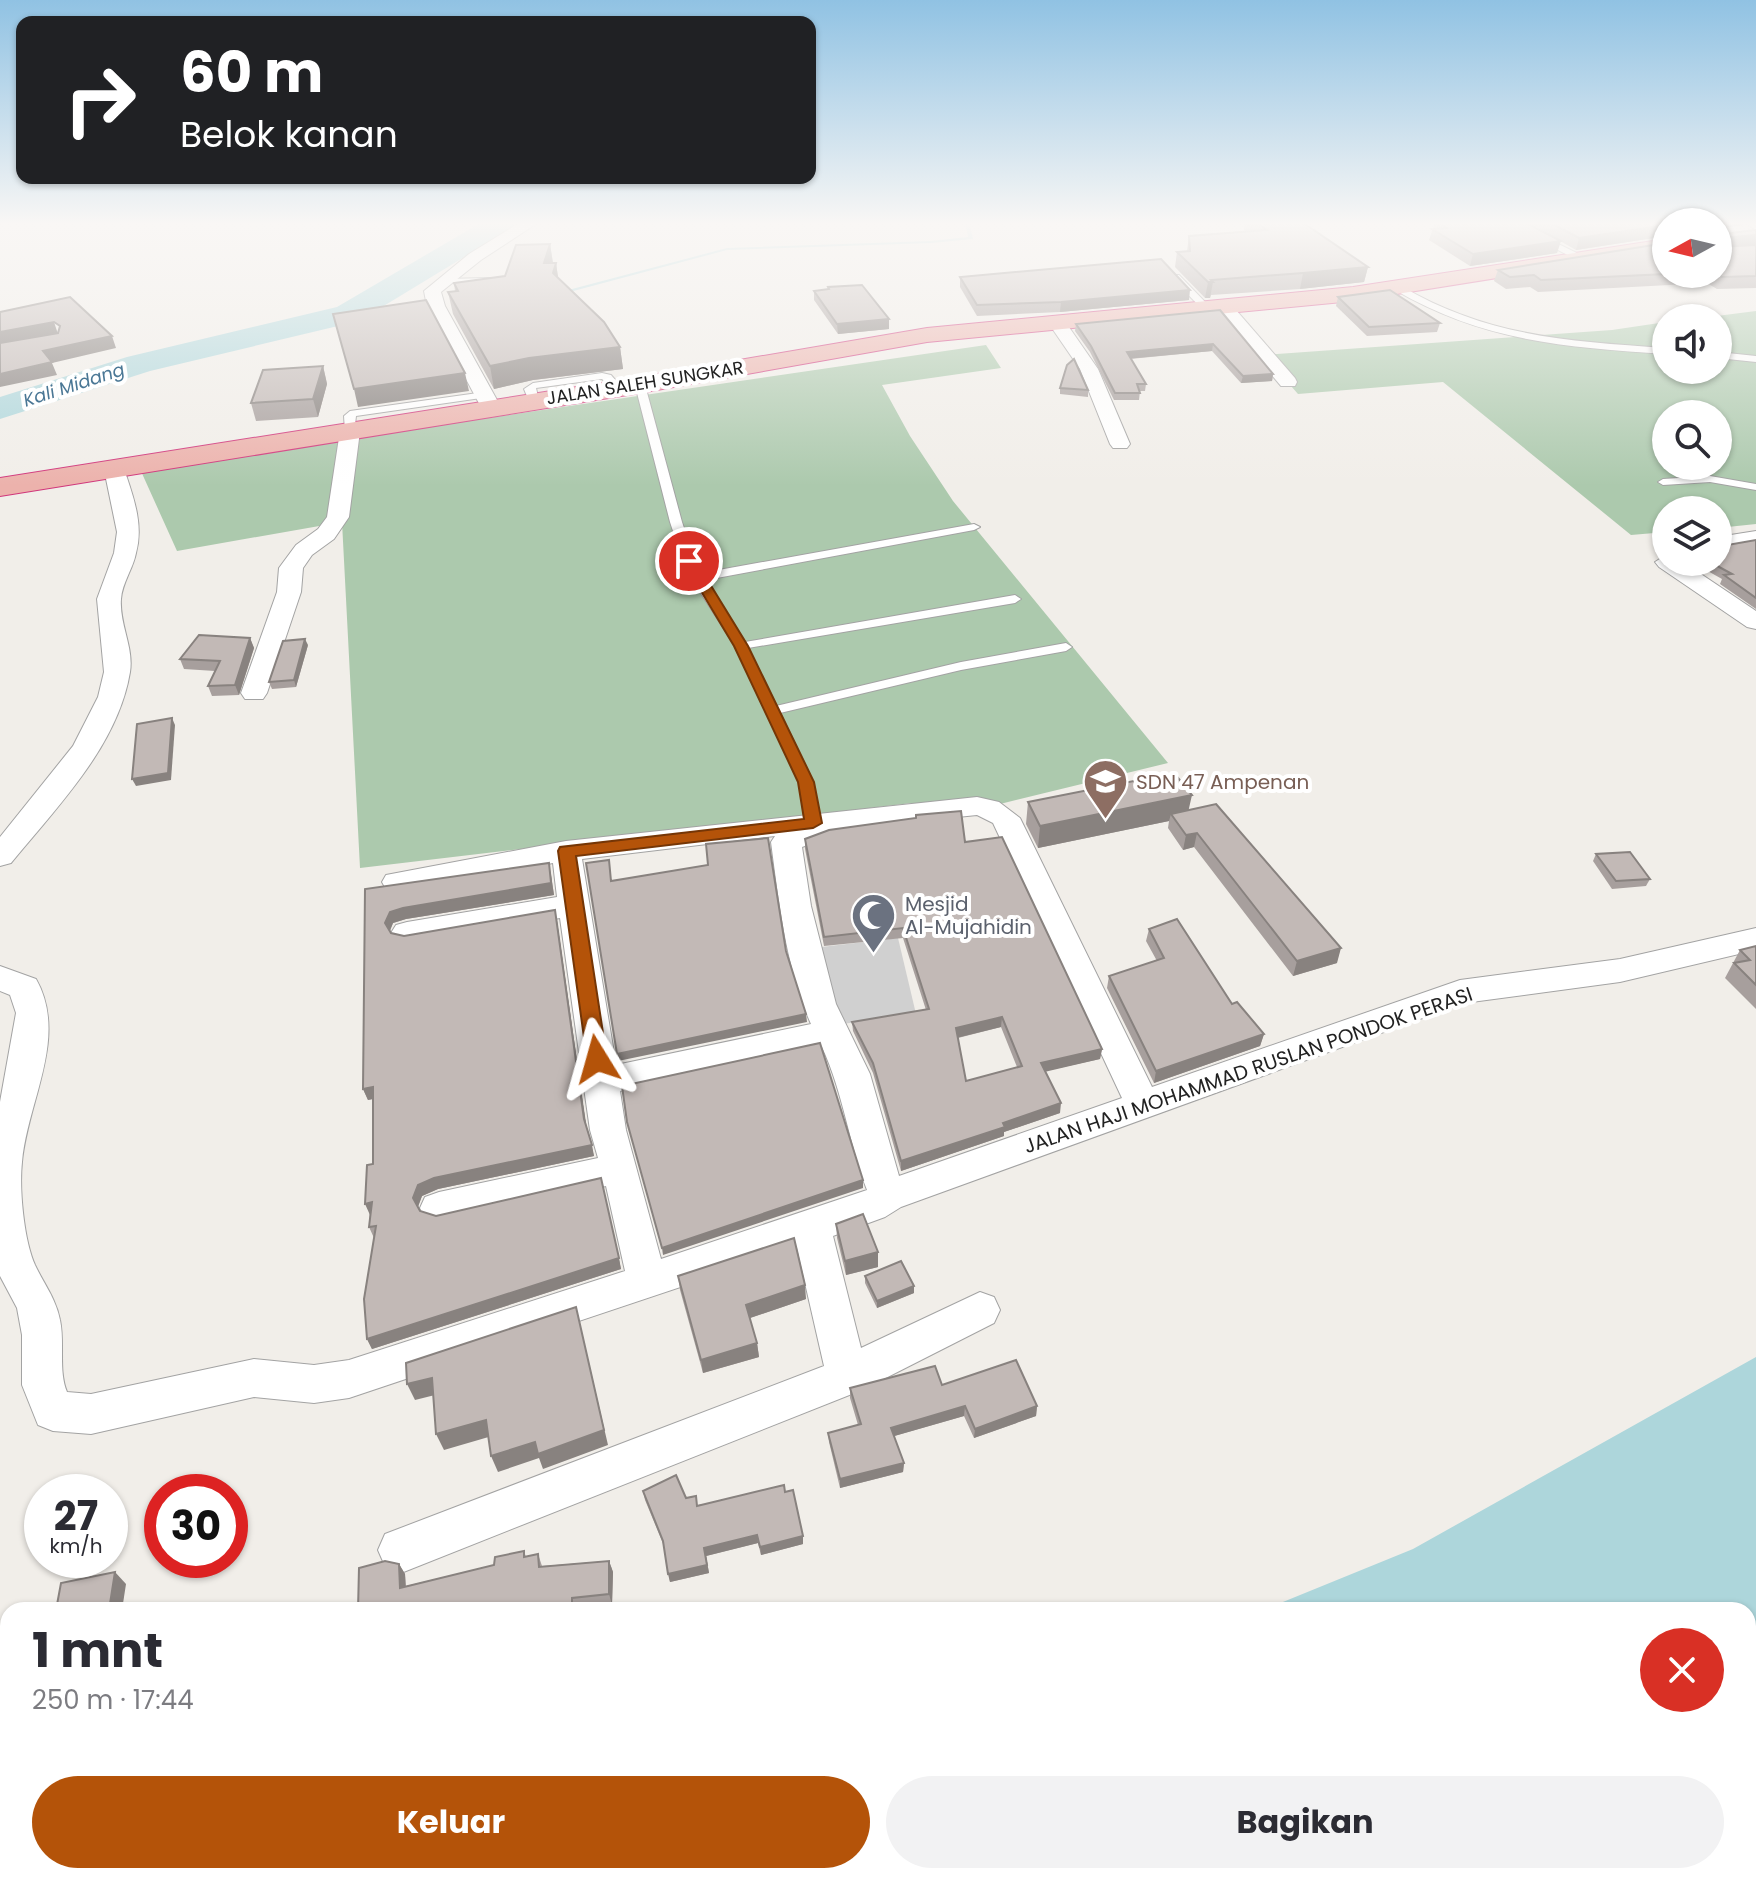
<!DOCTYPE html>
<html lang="id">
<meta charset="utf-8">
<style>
:root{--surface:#fff;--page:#f2f2f3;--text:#2b2b33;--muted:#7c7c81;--accent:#b45309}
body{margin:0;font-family:Poppins,sans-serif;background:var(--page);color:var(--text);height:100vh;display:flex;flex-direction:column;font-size:30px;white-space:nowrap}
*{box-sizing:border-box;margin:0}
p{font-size:26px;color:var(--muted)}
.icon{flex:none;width:44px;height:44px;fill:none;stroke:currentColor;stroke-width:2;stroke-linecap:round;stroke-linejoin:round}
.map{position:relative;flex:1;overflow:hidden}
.details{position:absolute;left:0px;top:1602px;width:1756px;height:282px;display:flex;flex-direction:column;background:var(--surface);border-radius:24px 24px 0 0;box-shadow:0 2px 6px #0004}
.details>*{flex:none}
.top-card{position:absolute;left:16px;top:16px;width:800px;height:168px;border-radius:16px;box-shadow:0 2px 6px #0004;background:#202124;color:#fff;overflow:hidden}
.needle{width:52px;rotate:262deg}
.buttons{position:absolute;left:1652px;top:208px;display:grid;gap:16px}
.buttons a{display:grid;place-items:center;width:80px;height:80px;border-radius:50%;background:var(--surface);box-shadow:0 2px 6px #0004;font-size:40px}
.speed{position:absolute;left:24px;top:1474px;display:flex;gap:16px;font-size:40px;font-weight:700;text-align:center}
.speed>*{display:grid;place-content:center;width:104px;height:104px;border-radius:50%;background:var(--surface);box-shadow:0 2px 6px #0004;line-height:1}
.speed small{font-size:20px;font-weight:400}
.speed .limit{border:12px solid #d22;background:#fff;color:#111}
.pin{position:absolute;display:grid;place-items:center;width:68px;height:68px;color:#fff;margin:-34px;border:4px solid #fff;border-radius:50%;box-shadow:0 2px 8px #0007}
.me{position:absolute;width:88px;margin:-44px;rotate:352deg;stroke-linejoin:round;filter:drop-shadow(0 0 6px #0008)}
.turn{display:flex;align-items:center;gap:28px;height:168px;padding:0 32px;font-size:36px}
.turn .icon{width:104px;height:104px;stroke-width:2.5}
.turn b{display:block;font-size:56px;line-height:68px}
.round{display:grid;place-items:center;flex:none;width:84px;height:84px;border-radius:42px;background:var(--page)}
.summary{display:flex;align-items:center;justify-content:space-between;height:136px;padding:0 32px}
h1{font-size:48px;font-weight:700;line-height:60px}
.button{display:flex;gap:16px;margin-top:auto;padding:16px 32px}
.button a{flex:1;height:92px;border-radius:48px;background:var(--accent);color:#fff;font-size:32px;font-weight:700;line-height:92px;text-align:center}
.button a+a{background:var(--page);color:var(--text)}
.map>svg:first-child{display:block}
.religious{fill:#d0d0d0}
.cemetery{fill:#acc9ad;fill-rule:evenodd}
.water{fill:#add6db}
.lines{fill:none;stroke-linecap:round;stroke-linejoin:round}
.stream{fill:#add6db;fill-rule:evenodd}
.river{fill:#add6db;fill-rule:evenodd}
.service-casing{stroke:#a3a3a3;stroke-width:2}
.minor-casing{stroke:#a3a3a3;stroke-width:2}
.trunk-casing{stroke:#d0367b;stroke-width:2}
.service{fill:#fff;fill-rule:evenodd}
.minor{fill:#fff;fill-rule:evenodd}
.trunk{fill:#ecb2ac;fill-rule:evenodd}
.wall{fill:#a79f9d;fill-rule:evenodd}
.shaded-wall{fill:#88827f}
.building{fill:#c2b9b6;stroke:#88827f;stroke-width:2;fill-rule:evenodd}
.route{fill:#b45309;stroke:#753606;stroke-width:2}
.labels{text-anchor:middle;stroke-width:8;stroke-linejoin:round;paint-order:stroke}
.far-street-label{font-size:18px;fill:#222;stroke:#fff}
.far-water-label{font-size:18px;font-style:italic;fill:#4a7795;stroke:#fff}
.education-label{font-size:20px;fill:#785e54;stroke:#fff;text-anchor:start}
.worship-label{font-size:20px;fill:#5b616d;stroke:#fff;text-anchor:start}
.street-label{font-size:20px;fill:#222;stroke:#fff}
</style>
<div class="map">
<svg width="1756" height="1883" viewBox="0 0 1756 1883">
<rect width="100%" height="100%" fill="#f1eee9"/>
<polygon class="religious" points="898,938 916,1014 835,1025 813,948"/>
<g class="cemetery">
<path d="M1756,311V524L1718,528V510H1666V532L1631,535L1443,382L1298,394L1264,355L1612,330L1666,322V370H1718V318H1701ZM1666,414H1718V466H1666Z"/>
<polygon points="986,345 1001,368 882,385 910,436 953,501 1168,763 1000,804 912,803 360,868 342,522 177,551 140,469"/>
</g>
<polygon class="water" points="1756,1357 1756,1883 597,1883 614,1876 1748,1876 1748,1610 1263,1610 1413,1549"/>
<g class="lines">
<polygon class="stream" points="965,222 969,222 973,239 931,243 727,250 562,294 557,293 727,248 931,241 968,237"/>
<polygon class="river" points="482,222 516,222 512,228 359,321 150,371 0,419 0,397 127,357 337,307"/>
<defs>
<g id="service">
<polygon points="1542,236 1585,257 1586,259 1579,261 1539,240"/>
<polygon points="1173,275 1179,275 1209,306 1209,310 1203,310 1173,279"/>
<polygon points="492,278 495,282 441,283 437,281 441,279"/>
<path d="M1395,286H1401C1488,337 1568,341 1666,348V354C1566,347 1484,342 1395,290Z"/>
<polygon points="1718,352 1756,356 1756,362 1718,358"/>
<polygon points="602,373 611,375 623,389 621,391 615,391 602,379 536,388 539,401 534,404 529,401 524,389 533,383"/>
<polygon points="640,382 645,385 682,522 695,561 702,573 974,524 980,527 974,530 706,580 745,642 1015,595 1021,599 1015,603 748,648 776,706 961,662 1066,643 1072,647 1066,651 961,670 780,713 813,782 820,823 813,828 808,826 799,782 735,646 691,578 683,561 670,522 635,385"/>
<polygon points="485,392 488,393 488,397 356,416 354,433 345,431 344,416 350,411"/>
<polygon points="1710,476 1756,484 1756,490 1710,482 1663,485 1658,482 1663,479"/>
</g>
<g id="minor">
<polygon points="521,222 539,222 481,260 441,292 445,306 502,409 492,415 482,409 427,306 424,291 469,254"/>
<polygon points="1744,222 1756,222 1756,230"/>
<polygon points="1223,301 1229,302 1295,378 1297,382 1295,386 1281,386 1217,310 1214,306 1217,302"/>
<polygon points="1056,316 1062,317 1098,369 1130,444 1127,448 1113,448 1110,444 1080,369 1047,321"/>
<polygon points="350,425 360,431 349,517 334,539 312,555 303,568 301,592 267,693 263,699 245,699 241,693 277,592 279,568 296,545 318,529 327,517 340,431"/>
<path d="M114,463L124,469C133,496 144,524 136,553C133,569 122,583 121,599C119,624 134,647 130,672C118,746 56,808 11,863L0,866V837L73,746L98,697L104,672L97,599L114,553L117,532L104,469Z"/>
<polygon points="1756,531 1756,545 1718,551 1718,537"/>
<polygon points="1666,555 1666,562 1683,562 1756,611 1756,629 1747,627 1659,567 1655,562"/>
<path d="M977,797L999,802L1020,818L1152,1087L1460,980L1620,959L1756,928V950L1620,982L1464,1003L901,1207L885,1217L833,1236L861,1348L980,1292L994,1297L1000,1310L994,1323L862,1390L401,1573L385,1566L378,1550L385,1534L824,1366L797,1248L349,1398L314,1403L254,1397L91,1434L53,1431L38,1425L22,1385V1335L17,1308L0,1276V1102L16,1013L10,995L0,991V966L36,979C69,1037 27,1102 22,1162C19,1190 24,1240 35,1265C44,1284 56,1299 60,1320C65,1343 58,1370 67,1392L91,1394L254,1359L314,1365L349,1360L625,1271L606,1186L439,1224L425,1219L420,1208L425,1197L439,1192L598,1158L590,1130L560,918L407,944L396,941L391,933L396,925L407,922L557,897L553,863L397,892L386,889L382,882L386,875L566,841ZM977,815L993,823L1122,1098L899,1176L870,1074L836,1004L811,906L802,847L826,839L830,830ZM775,836L771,842C779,902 786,968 811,1024L616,1065L582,859ZM822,1047C843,1092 849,1143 867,1190L661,1259L626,1130L620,1091Z"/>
</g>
<polygon id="trunk" points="1666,239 1666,251 1353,301 927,342 640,393 0,496 0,478 640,377 927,328 1353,287"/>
</defs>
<use href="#service" class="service-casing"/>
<use href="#minor" class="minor-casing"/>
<use href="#trunk" class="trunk-casing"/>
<use href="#service" class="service"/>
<use href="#minor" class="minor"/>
<use href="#trunk" class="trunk"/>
</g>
<g class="wall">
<polygon points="1245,222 1302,222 1368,267 1364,282 1300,289 1211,295 1210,298 1205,298 1175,267 1177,252 1187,251 1189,236 1245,231 1244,230"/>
<polygon points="1435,222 1524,222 1551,236 1526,222 1666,222 1666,236 1576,250 1560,241 1557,253 1470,266 1429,240"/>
<polygon points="1718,222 1744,222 1743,225 1720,228 1720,234 1756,230 1756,288 1717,289 1707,283 1538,292 1530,287 1506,289 1494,281 1498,270 1666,274 1718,274"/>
<polygon points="550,244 553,263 556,263 558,278 620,347 623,369 533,380 494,389 453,314 448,292 455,291 454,283 505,276"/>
<polygon points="960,277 1189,300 1060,312 977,316 960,287"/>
<polygon points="828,287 889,329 838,334 814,300 814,291 828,290"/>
<polygon points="1338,297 1440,323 1437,332 1367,336 1336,306"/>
<polygon points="1220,310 1273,374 1272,381 1241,383 1212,351 1130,359 1146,384 1145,391 1140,391 1139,400 1114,400 1090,352 1075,331 1076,324"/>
<polygon points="323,366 327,384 318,417 256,421 251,403"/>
<polygon points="1060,388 1088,390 1088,397 1060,394"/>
<polygon points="1756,540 1756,609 1720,584 1722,579 1697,565 1698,562 1718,562 1722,546"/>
<polygon points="250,638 254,648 239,695 212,696 208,686 215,671 184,669 180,659"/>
<polygon points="308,645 296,687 272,689 269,682"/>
<polygon points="1028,802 1189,810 1337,963 1293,976 1194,847 1183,850 1168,828 1169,821 1038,848 1026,824"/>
<path d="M805,839L965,842L1102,1049L1100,1059L1045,1071L1060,1113L1004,1132V1136L901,1171L873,1073L853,1031L852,1022L926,1010L903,938L824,946L805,849ZM1001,1027L1017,1067L966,1081L958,1038Z"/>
<polygon points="1596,854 1650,879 1646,886 1612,889 1593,861"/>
<polygon points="551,874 554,895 406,919 393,923 390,931 391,933 404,936 557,921 586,1126 594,1156 438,1189 422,1196 418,1207 420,1211 436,1216 601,1178 621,1269 372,1349 367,1339 374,1238 369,1227 373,1164 373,1099 368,1100 363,1089 365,889"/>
<polygon points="1149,929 1264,1034 1260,1046 1154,1083 1107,988 1109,976 1157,961 1146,941"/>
<polygon points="1756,946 1756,1009 1725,978 1740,950"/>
<polygon points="836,1224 878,1267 846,1275 837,1238"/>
<polygon points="678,1276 806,1299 750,1318 757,1343 759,1357 703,1373 680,1290"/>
<polygon points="865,1276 914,1293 877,1308 865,1283"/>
<polygon points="942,1385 1037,1406 1036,1416 974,1438 964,1416 894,1436 904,1463 903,1472 840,1488 829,1442 828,1433 858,1425 850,1398 850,1388"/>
<polygon points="643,1491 686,1498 698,1505 785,1492 803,1544 761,1555 758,1543 706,1556 709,1573 670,1582 664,1546 645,1500"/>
<polygon points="524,1551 526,1557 538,1554 542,1566 609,1561 613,1572 612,1605 576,1609 358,1610 399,1564 405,1574 406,1586 494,1565"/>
</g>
<g class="shaded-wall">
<polygon points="1718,222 1744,222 1743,225 1718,229"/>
<polygon points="1666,225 1666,236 1576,250 1579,238"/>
<polygon points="1756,235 1756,246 1718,249 1722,238"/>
<polygon points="1561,241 1557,253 1470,266 1473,254"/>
<polygon points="550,244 553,264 544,263"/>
<polygon points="556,263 559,284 553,273"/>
<polygon points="1368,267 1364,282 1300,289 1303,273"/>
<polygon points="1208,282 1213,282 1210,298 1205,298"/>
<polygon points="1190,290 1189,300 1060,312 1061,302"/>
<polygon points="889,319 889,329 838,334 837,324"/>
<polygon points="54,322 58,334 0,345 0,332"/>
<polygon points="112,336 116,348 52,363 57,375 0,387 0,374 43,351"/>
<polygon points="1213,344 1212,351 1126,359 1127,352"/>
<polygon points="620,347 623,369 533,380 494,389 490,366 529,358"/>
<polygon points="323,366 327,384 318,417 313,399"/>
<polygon points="465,373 469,391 358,407 354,389"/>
<polygon points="1273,374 1272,381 1241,383 1243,376"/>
<polygon points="250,638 254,648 239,695 235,685"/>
<polygon points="305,639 308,645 296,687 294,680"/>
<polygon points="172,718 175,725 171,780 136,786 132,779"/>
<polygon points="1192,795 1187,817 1171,814 1169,821 1038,848 1040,826"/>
<polygon points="1197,833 1194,847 1183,850 1186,835"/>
<polygon points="549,863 554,895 406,919 393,923 388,935 385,923 390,912"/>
<polygon points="555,910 557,921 587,1130 584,1119"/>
<polygon points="1341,948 1337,963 1293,976 1297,961"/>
<polygon points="806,1014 807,1022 618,1061 617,1054"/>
<polygon points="1002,1017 1001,1027 956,1038 956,1028"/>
<polygon points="1264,1034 1260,1046 1154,1083 1156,1071"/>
<polygon points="1102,1049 1100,1059 1040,1073 1041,1063"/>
<polygon points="373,1087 377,1098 368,1100 363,1089"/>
<polygon points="1061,1103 1060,1113 1004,1132 1004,1136 901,1171 901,1161 1003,1123"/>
<polygon points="592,1145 594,1156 438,1189 422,1196 417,1209 413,1198 418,1185 434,1178"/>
<polygon points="863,1180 863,1188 663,1255 662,1248"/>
<polygon points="372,1202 376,1214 370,1215 365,1204"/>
<polygon points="878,1252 878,1267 846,1275 845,1261"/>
<polygon points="619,1258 621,1269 372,1349 367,1339"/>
<polygon points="805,1285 806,1299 747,1319 746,1305"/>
<polygon points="914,1286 914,1293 877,1308 877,1301"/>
<polygon points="576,1307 608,1445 543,1469 539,1458 498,1472 491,1456"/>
<polygon points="757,1343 759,1357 703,1373 701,1360"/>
<polygon points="432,1378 439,1394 415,1400 407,1384"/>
<polygon points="965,1406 964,1416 891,1437 891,1428"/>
<polygon points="1037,1406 1036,1416 974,1438 975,1429"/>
<polygon points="486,1420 492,1436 444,1450 436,1434"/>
<polygon points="904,1463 903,1472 840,1488 840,1479"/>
<polygon points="757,1535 758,1543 706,1556 709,1573 670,1582 668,1574 704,1548"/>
<polygon points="803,1536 803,1544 761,1555 760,1547"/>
<polygon points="609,1561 613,1572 612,1605 609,1594"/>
<polygon points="399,1564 405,1574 406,1598 400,1588"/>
<polygon points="115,1572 126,1584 122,1610 109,1610"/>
</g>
<g class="building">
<polygon points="1256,222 1302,222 1368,267 1303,273 1211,280 1213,282 1208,282 1177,252 1190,251 1189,236 1267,230"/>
<polygon points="1438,222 1524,222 1561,241 1473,254 1432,229 1447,228"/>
<polygon points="1549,222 1666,222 1666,225 1579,238"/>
<polygon points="1718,222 1720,222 1720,234 1756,230 1756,235 1722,238 1720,247 1756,245 1756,276 1722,277 1716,274 1718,274"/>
<polygon points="1666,243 1666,274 1541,280 1534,275 1510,277 1498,270"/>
<polygon points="550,244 544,263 556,263 553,273 604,322 620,347 529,358 490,366 448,292 458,291 454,283 505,276 516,245"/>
<polygon points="1161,259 1190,290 1061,302 977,305 960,277"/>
<polygon points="862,285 889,319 837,324 814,291 829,289 828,287"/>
<polygon points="1390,290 1440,323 1369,327 1338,297"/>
<polygon points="70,297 112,336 43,351 52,362 0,374 0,343 58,333 60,326 54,322 0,332 0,312"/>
<polygon points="426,300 465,373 354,389 333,314"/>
<polygon points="1220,310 1273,374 1243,376 1213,344 1127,352 1146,384 1137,384 1140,393 1115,393 1091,346 1076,324"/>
<polygon points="1074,359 1088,390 1060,388 1067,365"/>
<polygon points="323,366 313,399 251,403 263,370"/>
<polygon points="1756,540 1756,598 1724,575 1732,574 1710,562 1718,562 1718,543 1722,546"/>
<polygon points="199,635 250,638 235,685 208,686 220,661 180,659"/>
<polygon points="305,639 294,680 269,682 283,641"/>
<polygon points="172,718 168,773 132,779 137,724"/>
<polygon points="1174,773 1192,795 1040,826 1028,802"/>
<polygon points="1216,804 1341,948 1297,961 1197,833 1186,835 1171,814"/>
<path d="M961,811L965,842L1002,837L1102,1049L1041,1063L1061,1103L1003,1123L1005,1127L901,1161L873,1063L852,1022L929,1009L903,928L824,937L805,839L829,830L916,818V815ZM1002,1017L1022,1066L966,1081L956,1028Z"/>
<polygon points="768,838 786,951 806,1014 617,1054 586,863 609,860 611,881 708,865 706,844"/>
<polygon points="1630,852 1650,879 1616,881 1596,854"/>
<polygon points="549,863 551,883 403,908 390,912 385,923 391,933 404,936 555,910 584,1119 592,1145 434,1178 418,1185 413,1198 420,1211 436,1216 601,1178 619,1258 367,1339 364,1299 376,1226 369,1227 372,1202 365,1204 367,1165 373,1164 373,1087 363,1089 365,889"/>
<polygon points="1177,919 1232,1004 1237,1002 1264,1034 1156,1071 1109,976 1164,958 1149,929"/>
<polygon points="1756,946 1756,985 1734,963 1750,960 1740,950"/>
<polygon points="820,1043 863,1180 662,1248 627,1122 622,1086"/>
<polygon points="863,1214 878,1252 845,1261 836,1224"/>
<polygon points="794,1238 805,1285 746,1305 757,1343 701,1360 678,1276"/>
<polygon points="901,1261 914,1286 877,1301 865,1276"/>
<polygon points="576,1307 604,1430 538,1454 535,1442 491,1456 486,1420 436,1434 432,1378 407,1384 406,1363"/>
<polygon points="1016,1360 1037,1406 975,1429 965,1406 891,1428 904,1463 840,1479 828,1433 861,1424 850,1388 935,1366 942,1385"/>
<polygon points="676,1475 686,1498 696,1496 697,1506 784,1485 785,1492 793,1490 803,1536 760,1547 757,1535 704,1548 707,1565 668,1574 663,1541 643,1491"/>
<polygon points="524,1551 524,1557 538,1554 539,1567 609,1561 609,1594 572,1598 572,1610 358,1610 359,1568 385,1561 399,1564 400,1588 494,1565 495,1557"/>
<polygon points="115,1572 109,1610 56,1610 61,1583"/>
</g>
<linearGradient id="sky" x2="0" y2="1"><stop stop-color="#90c2e3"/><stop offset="0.46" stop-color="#f9f7f5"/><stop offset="1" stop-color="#f9f7f5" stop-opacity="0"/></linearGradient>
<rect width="1756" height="486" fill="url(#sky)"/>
<polygon class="route" points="685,558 694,558 748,646 814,782 822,823 813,828 576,856 607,1059 604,1064 590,1064 587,1059 558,851 560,847 804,819 798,782 734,646 683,561"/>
<defs>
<symbol id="school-pin" viewBox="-11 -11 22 30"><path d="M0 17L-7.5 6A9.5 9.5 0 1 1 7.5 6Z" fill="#8d6e63" stroke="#fff"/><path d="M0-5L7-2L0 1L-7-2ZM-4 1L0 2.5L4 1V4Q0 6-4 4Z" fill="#fff"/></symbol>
<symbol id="mosque-pin" viewBox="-11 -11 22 30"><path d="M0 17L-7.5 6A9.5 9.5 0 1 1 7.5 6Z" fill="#6b7280" stroke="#fff"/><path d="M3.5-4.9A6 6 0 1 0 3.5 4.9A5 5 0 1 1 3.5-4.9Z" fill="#fff"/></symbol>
</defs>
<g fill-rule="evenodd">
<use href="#school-pin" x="1080" y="756" width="51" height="69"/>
<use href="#mosque-pin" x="848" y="890" width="51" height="69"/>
</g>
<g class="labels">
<g class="far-street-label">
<text transform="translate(645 383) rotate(-9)" y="6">JALAN SALEH SUNGKAR</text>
</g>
<g class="far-water-label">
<text transform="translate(74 385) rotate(-18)" y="6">Kali Midang</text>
</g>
<g class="education-label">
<text x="1136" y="789">SDN 47 Ampenan</text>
</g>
<g class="worship-label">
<text x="905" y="911">Mesjid<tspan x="905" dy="23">Al-Mujahidin</tspan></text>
</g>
<g class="street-label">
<text transform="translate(1248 1070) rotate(-19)" y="7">JALAN HAJI MOHAMMAD RUSLAN PONDOK PERASI</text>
</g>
</g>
</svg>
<div class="buttons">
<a><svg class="needle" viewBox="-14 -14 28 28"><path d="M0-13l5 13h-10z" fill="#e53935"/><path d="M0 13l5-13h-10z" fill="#7c7c81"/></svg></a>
<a><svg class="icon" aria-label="sound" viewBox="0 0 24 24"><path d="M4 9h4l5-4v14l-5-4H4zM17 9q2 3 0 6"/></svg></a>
<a><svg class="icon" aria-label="search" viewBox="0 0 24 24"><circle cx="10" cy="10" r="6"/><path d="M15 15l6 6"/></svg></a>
<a><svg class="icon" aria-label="layers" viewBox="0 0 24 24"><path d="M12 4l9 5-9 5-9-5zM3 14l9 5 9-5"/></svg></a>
</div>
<div class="speed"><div>27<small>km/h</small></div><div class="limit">30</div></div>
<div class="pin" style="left:689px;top:561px;background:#d93025"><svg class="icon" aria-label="arrive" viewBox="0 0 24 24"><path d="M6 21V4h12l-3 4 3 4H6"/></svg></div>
<svg class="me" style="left:597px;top:1059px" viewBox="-20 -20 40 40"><path d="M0-17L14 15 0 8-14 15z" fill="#b45309" stroke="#fff" stroke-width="4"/></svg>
<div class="top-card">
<div class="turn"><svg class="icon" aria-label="right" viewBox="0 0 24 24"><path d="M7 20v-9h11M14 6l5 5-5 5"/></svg><div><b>60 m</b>Belok kanan</div></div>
</div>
<section class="details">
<div class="summary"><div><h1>1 mnt</h1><p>250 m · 17:44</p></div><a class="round" style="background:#d93025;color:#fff"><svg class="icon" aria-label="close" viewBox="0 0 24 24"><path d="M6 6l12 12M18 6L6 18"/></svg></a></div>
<div class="button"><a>Keluar</a><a>Bagikan</a></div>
</section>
</div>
